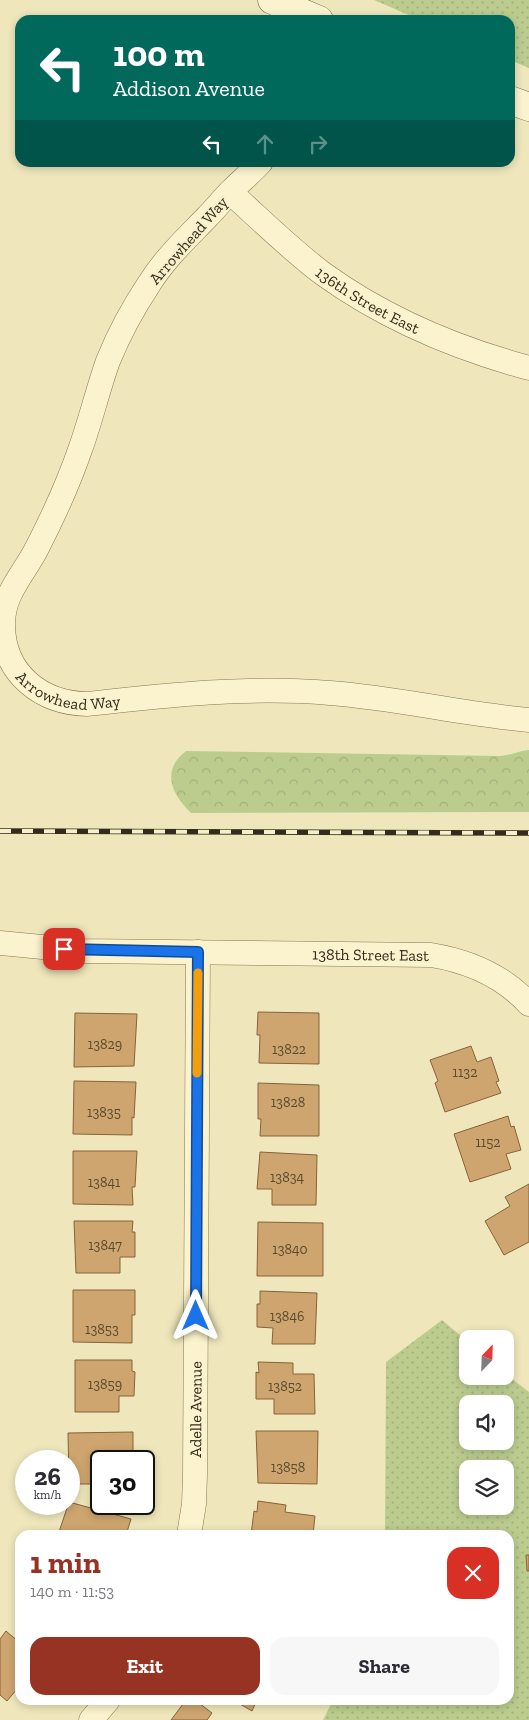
<!DOCTYPE html>
<meta charset="utf-8">
<style>
:root{--surface:#fff;--page:#f7f7f7;--text:#2b2b33;--muted:#7c7c81;--accent:#963323}
body{margin:0;font-family:"Zilla Slab",serif;background:var(--page);color:var(--text);height:100vh;display:flex;flex-direction:column;font-size:19px;white-space:nowrap}
*{box-sizing:border-box;margin:0}
p{font-size:16px;color:var(--muted)}
.icon{flex:none;width:28px;height:28px;fill:none;stroke:currentColor;stroke-width:2;stroke-linecap:round;stroke-linejoin:round}
.map{position:relative;flex:1;overflow:hidden}
.details{position:absolute;left:15px;top:1530px;width:499px;height:175px;display:flex;flex-direction:column;background:var(--surface);border-radius:15px;box-shadow:0 2px 8px #0003}
.details>*{flex:none}
.banner{position:absolute;left:15px;top:15px;width:500px;height:152px;border-radius:15px;box-shadow:0 2px 8px #0003;background:#00695c;color:#fff;overflow:hidden}
.needle{width:32px;rotate:23deg}
.buttons{position:absolute;left:459px;top:1330px;display:grid;gap:10px}
.buttons a{display:grid;place-items:center;width:55px;height:55px;border-radius:10px;background:var(--surface);box-shadow:0 2px 8px #0003;font-size:25px}
.speed{position:absolute;left:15px;top:1450px;display:flex;gap:10px;font-size:25px;font-weight:700;text-align:center}
.speed>*{display:grid;place-content:center;width:65px;height:65px;border-radius:50%;background:var(--surface);box-shadow:0 2px 8px #0003;line-height:1}
.speed small{font-size:12px;font-weight:400}
.speed .limit{border:2px solid #111;border-radius:8px;background:#fff;color:#111}
.pin{position:absolute;display:grid;place-items:center;width:42px;height:42px;color:#fff;margin:-21px;border-radius:10px;box-shadow:0 2px 8px #0006}
.me{position:absolute;width:55px;margin:-28px;rotate:0deg;stroke-linejoin:round;filter:drop-shadow(0 0 4px #0008)}
.turn{display:flex;align-items:center;gap:18px;height:105px;padding:0 15px;font-size:22px}
.turn .icon{width:65px;height:65px;stroke-width:2.5}
.turn b{display:block;font-size:35px;line-height:42px}
.lanes{display:flex;align-items:center;height:48px;padding:0 15px;background:#0003;justify-content:center;gap:25px;direction:ltr}
.lanes .off{opacity:.35}
.round{display:grid;place-items:center;flex:none;width:52px;height:52px;border-radius:15px;background:var(--page)}
.summary{display:flex;align-items:center;justify-content:space-between;height:85px;padding:0 15px}
h1{font-size:30px;font-weight:700;line-height:38px;color:var(--accent)}
.primary-button{display:flex;gap:10px;margin-top:auto;padding:10px 15px}
.primary-button a{flex:1;height:58px;border-radius:15px;background:var(--accent);color:#fff;font-size:20px;font-weight:700;line-height:58px;text-align:center}
.primary-button a+a{background:var(--page);color:var(--text)}
.map>svg:first-child{display:block}
.grass{fill:url(#grass-dots);fill-rule:evenodd}
.forest{fill:url(#forest-crowns)}
.building{fill:#cea56f;stroke:#86633a}
.lines{fill:none;stroke-linecap:round;stroke-linejoin:round}
.street-casing{stroke:#867654;stroke-width:25}
.secondary-casing{stroke:#675738;stroke-width:29}
.street{stroke:#faf3cd;stroke-width:24}
.secondary{stroke:#faf3cd;stroke-width:28}
.rail-casing{stroke:#342b1a;stroke-width:5.5}
.rail{stroke:#f6f0ca;stroke-width:4;stroke-dasharray:11;stroke-linecap:butt}
.route-casing{stroke:#114b97;stroke-width:12}
.route{stroke:#1a73e8;stroke-width:9}
.slow{stroke:#f59e0b;stroke-width:9}
.labels{text-anchor:middle;stroke-width:4;stroke-linejoin:round;paint-order:stroke}
.number-label{font-size:14px;fill:#5a4a2f}
.street-label{font-size:16px;fill:#342b1a;stroke:#f6f0ca}
</style>
<div class="map">
<svg width="529" height="1720" viewBox="0 0 529 1720">
<defs>
<pattern id="grass-dots" width="8" height="8" patternUnits="userSpaceOnUse" patternTransform="scale(1.25)"><rect width="8" height="8" fill="#bccc8f"/><path d="M2 2h.1M6 6h.1" fill="none" stroke="#a2af7b" stroke-width="1.8" stroke-linecap="round"/></pattern>
<pattern id="forest-crowns" width="20" height="18" patternUnits="userSpaceOnUse" patternTransform="scale(1.25)"><rect width="20" height="18" fill="#bccc8f"/><path d="M2 6a3 3 0 1 1 6 0M12 15a3 3 0 1 1 6 0" fill="none" stroke="#a2af7b"/></pattern>
</defs>
<rect width="100%" height="100%" fill="#efe7bb"/>
<g class="grass">
<polygon points="374,0 529,0 529,68 510,60 510,20 420,20"/>
<path d="M442,1320L467,1341L468,1376H505V1373L529,1392V1720H323L333,1700H509V1535H385L386,1362ZM468,1404H505V1441H468ZM468,1469H505V1506H468Z"/>
</g>
<path class="forest" d="M529,750V812L191,813C171,794 161,770 186,751L500,756C511,755 519,751 529,750Z"/>
<g class="building">
<polygon points="258,1012 319,1013 319,1064 259,1063 260,1035 257,1035"/>
<polygon points="75,1013 137,1014 134,1066 74,1067"/>
<polygon points="471,1046 477,1062 491,1057 499,1081 496,1082 501,1093 445,1112 435,1083 438,1081 430,1060"/>
<polygon points="74,1081 136,1082 134,1118 132,1117 132,1135 73,1134"/>
<polygon points="258,1083 319,1085 319,1136 260,1136 261,1119 258,1119"/>
<polygon points="508,1116 511,1127 514,1126 521,1150 506,1154 511,1169 470,1182 454,1134"/>
<polygon points="73,1151 137,1151 135,1187 132,1187 133,1205 73,1204"/>
<polygon points="260,1152 317,1155 316,1205 272,1205 272,1189 257,1189"/>
<polygon points="529,1184 529,1242 504,1255 485,1221 510,1206 505,1197"/>
<polygon points="74,1221 133,1221 132,1232 135,1232 135,1257 120,1257 120,1273 76,1273"/>
<polygon points="258,1222 323,1223 323,1276 257,1276"/>
<polygon points="73,1290 135,1290 135,1315 132,1315 132,1343 73,1342"/>
<polygon points="260,1291 317,1293 315,1344 272,1344 273,1328 257,1327 257,1304 260,1304"/>
<polygon points="75,1360 132,1360 132,1371 135,1372 134,1396 119,1396 119,1412 75,1412"/>
<polygon points="258,1362 293,1363 293,1374 314,1374 315,1414 274,1414 274,1399 256,1399 256,1372 259,1373"/>
<polygon points="256,1431 318,1431 317,1484 258,1483"/>
<polygon points="133,1432 133,1461 101,1461 101,1484 69,1484 68,1433"/>
<polygon points="258,1501 286,1505 285,1512 315,1516 313,1535 251,1535 254,1511 257,1512"/>
<polygon points="69,1502 131,1519 126,1535 58,1535"/>
<polygon points="526,1555 529,1555 529,1571 527,1571"/>
<polygon points="6,1631 20,1643 20,1691 17,1689 7,1701 0,1695 0,1639"/>
<polygon points="188,1700 195,1700 212,1713 207,1720 171,1720 183,1704 184,1705"/>
<polygon points="233,1700 257,1700 252,1711"/>
</g>
<g class="lines">
<defs>
<g id="street">
<path id="s1" d="M261,162C252,172 241,181 231,191C223,199 216,208 208,216C187,238 165,258 149,284C133,308 119,334 108,361C98,389 91,419 81,447C69,482 54,515 37,548C24,574 2,594 3,626C4,674 41,703 87,704C168,695 248,686 330,693C397,698 462,714 529,720"/>
<path id="s2" d="M230,192C260,219 289,248 322,273C384,318 455,348 529,368"/>
<path id="s3" d="M0,943L84,951L431,955C468,961 503,976 529,1004"/>
<path id="s4" d="M189,1535L194,1504L195,1475L198,952"/>
<polyline points="91,1720 108,1700"/>
</g>
<g id="secondary">
<polyline points="272,0 319,20"/>
<polyline points="510,100 529,107"/>
</g>
</defs>
<use href="#street" class="street-casing"/>
<use href="#secondary" class="secondary-casing"/>
<use href="#street" class="street"/>
<use href="#secondary" class="secondary"/>
<defs>
<polyline id="rail" points="0,831 529,833"/>
</defs>
<use href="#rail" class="rail-casing"/>
<use href="#rail" class="rail"/>
</g>
<g class="lines">
<defs>
<polyline id="route" points="64,949 198,952 196,1316"/>
</defs>
<use href="#route" class="route-casing"/>
<use href="#route" class="route"/>
<polyline class="slow" points="197,1073 198,973"/>
</g>
<g class="labels">
<g class="number-label">
<text x="105" y="1049">13829</text>
<text x="289" y="1054">13822</text>
<text x="465" y="1077">1132</text>
<text x="288" y="1107">13828</text>
<text x="104" y="1117">13835</text>
<text x="488" y="1147">1152</text>
<text x="287" y="1182">13834</text>
<text x="104" y="1187">13841</text>
<text x="105" y="1250">13847</text>
<text x="290" y="1254">13840</text>
<text x="287" y="1321">13846</text>
<text x="102" y="1334">13853</text>
<text x="105" y="1389">13859</text>
<text x="285" y="1391">13852</text>
<text x="288" y="1472">13858</text>
</g>
<g class="street-label">
<text transform="translate(188 240) rotate(-49)" y="6">Arrowhead Way</text>
<text dy="6" stroke="none"><textPath href="#s2" startOffset="176">136th Street East</textPath></text>
<text dy="6" stroke="none"><textPath href="#s1" startOffset="646">Arrowhead Way</textPath></text>
<text dy="6" stroke="none"><textPath href="#s3" startOffset="371">138th Street East</textPath></text>
<text dy="6" stroke="none"><textPath href="#s4" startOffset="126">Adelle Avenue</textPath></text>
</g>
</g>
</svg>
<div class="buttons">
<a><svg class="needle" viewBox="-14 -14 28 28"><path d="M0-13l5 13h-10z" fill="#e53935"/><path d="M0 13l5-13h-10z" fill="#7c7c81"/></svg></a>
<a><svg class="icon" aria-label="sound" viewBox="0 0 24 24"><path d="M4 9h4l5-4v14l-5-4H4zM17 9q2 3 0 6"/></svg></a>
<a><svg class="icon" aria-label="layers" viewBox="0 0 24 24"><path d="M12 4l9 5-9 5-9-5zM3 14l9 5 9-5"/></svg></a>
</div>
<div class="speed"><div>26<small>km/h</small></div><div class="limit">30</div></div>
<div class="pin" style="left:64px;top:949px;background:#d93025"><svg class="icon" aria-label="arrive" viewBox="0 0 24 24"><path d="M6 21V4h12l-3 4 3 4H6"/></svg></div>
<svg class="me" style="left:196px;top:1316px" viewBox="-20 -20 40 40"><path d="M0-17L14 15 0 8-14 15z" fill="#1a73e8" stroke="#fff" stroke-width="4"/></svg>
<div class="banner">
<div class="turn"><svg class="icon" aria-label="left" viewBox="0 0 24 24"><path d="M17 20v-9H6M10 6l-5 5 5 5"/></svg><div><b>100 m</b>Addison Avenue</div></div>
<div class="lanes"><svg class="icon" aria-label="left" viewBox="0 0 24 24"><path d="M17 20v-9H6M10 6l-5 5 5 5"/></svg><svg class="icon off" aria-label="ahead" viewBox="0 0 24 24"><path d="M12 20V5M6 11l6-6 6 6"/></svg><svg class="icon off" aria-label="right" viewBox="0 0 24 24"><path d="M7 20v-9h11M14 6l5 5-5 5"/></svg></div>
</div>
<section class="details">
<div class="summary"><div><h1>1 min</h1><p>140 m · 11:53</p></div><a class="round" style="background:#d93025;color:#fff"><svg class="icon" aria-label="close" viewBox="0 0 24 24"><path d="M6 6l12 12M18 6L6 18"/></svg></a></div>
<div class="primary-button"><a>Exit</a><a>Share</a></div>
</section>
</div>
